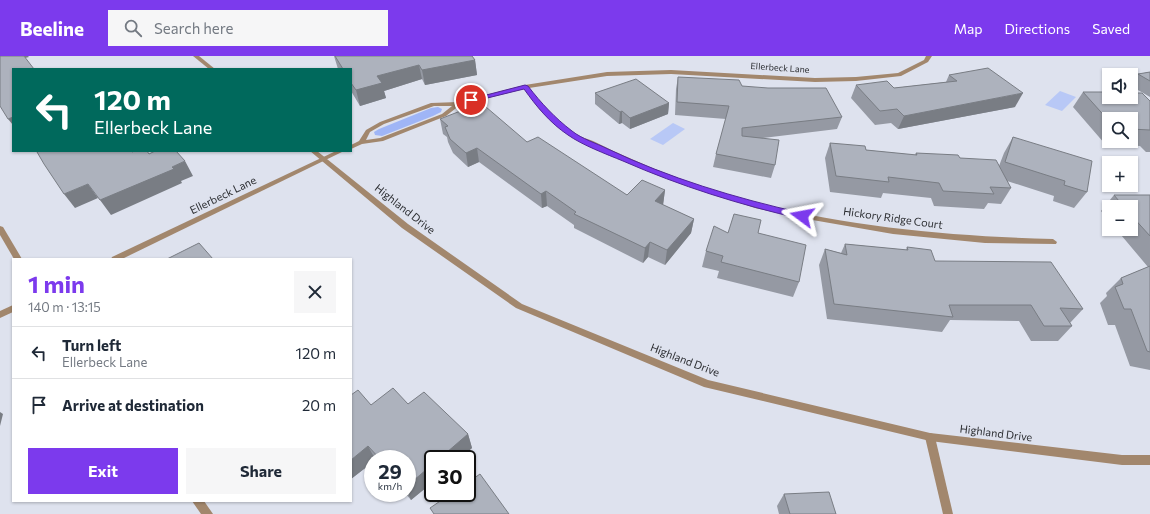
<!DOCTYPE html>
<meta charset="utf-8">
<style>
:root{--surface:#fff;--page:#f6f6f7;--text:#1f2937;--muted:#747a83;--line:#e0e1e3;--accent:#7c3aed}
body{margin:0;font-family:Commissioner,sans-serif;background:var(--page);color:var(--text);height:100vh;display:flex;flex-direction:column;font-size:15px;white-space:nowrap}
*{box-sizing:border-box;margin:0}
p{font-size:13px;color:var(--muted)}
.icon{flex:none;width:22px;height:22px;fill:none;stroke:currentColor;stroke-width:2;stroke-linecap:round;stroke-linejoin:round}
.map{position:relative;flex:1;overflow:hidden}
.details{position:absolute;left:12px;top:202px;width:340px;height:244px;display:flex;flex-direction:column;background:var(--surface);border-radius:0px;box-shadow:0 1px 3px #0004}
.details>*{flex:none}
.top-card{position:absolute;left:12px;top:12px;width:340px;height:84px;border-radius:0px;box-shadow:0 1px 3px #0004;background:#00695c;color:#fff;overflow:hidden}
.tools{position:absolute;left:1102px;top:12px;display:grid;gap:8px}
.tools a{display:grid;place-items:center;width:36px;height:36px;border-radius:0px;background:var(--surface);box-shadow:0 1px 3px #0004;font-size:20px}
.speed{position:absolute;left:364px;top:394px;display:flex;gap:8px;font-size:20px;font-weight:700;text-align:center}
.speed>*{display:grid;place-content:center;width:52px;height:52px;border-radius:50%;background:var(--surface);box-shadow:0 1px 3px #0004;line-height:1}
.speed small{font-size:10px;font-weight:400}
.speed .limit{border:2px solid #111;border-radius:6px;background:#fff;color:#111}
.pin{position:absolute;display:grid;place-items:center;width:34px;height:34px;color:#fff;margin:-17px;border:2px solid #fff;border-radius:50%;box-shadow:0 1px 4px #0007}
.me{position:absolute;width:44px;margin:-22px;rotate:283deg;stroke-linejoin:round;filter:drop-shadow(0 0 3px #0008)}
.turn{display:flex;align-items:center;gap:14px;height:84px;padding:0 16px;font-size:18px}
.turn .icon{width:52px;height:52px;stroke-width:2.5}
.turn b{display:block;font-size:28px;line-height:34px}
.round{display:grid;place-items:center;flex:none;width:42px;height:42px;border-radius:0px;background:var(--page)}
.summary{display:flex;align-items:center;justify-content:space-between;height:68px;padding:0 16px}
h1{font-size:24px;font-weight:700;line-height:30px;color:var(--accent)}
.button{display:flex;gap:8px;margin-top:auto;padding:8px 16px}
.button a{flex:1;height:46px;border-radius:0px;background:var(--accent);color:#fff;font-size:16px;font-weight:700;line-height:46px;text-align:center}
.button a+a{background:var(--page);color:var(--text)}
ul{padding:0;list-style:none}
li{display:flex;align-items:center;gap:12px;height:52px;padding:0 16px;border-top:1px solid var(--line)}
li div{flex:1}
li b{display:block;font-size:15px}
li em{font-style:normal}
header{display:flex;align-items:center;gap:24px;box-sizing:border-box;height:56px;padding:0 20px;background:var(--accent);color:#fff}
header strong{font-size:19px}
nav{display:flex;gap:22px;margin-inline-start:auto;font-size:14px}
.search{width:280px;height:36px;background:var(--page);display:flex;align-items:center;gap:10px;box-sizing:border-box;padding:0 14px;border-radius:0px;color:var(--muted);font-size:15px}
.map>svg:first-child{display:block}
.green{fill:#9fb5f6}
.water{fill:#b8c8f6}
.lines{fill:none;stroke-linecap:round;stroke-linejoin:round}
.minor{fill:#a2876d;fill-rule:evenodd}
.tertiary{fill:#a2876d;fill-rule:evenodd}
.wall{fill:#9599a3;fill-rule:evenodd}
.shaded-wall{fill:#797d84}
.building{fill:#adb2bd;stroke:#797d84}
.route{fill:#7c3aed;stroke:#51269a}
.labels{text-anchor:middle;stroke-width:3.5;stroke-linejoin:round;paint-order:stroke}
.far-street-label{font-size:9px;fill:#2c2e32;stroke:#dee2ee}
.street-label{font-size:11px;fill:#2c2e32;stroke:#dee2ee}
</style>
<header>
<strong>Beeline</strong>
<div class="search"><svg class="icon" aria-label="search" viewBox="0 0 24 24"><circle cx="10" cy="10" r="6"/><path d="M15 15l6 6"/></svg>Search here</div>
<nav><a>Map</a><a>Directions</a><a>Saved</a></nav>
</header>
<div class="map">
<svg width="1150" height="458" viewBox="0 0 1150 458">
<rect width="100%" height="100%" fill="#dee2ee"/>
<polygon class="green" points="438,51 442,53 441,56 433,60 382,80 375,79 374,76 379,73 431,52"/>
<g class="water">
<polygon points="1060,35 1076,41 1062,55 1045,49"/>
<polygon points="673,67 685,73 663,89 650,83"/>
</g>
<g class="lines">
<g class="minor">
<path d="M926,0H932L928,6L901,20L856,25L815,26L671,18L607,20L529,32C541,47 557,67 573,77C579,80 587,83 593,85C607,92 620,98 634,104C766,163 910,179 1053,183L1057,186L1056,188L985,187L893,178L801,162L755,152L658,119L569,79L540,54L524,33L460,49L446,60L383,85L362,88L351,93V89L359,85L366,74L380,66L431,47L458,46L525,29L607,16L671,14L815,22L856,21L898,17L924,4ZM434,50H452L442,58L380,82L366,84L370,76L384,68Z"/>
<polygon points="336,95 344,95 122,203 111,203 112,201"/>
<polygon points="0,170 3,171 22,203 14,203 0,179"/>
<polygon points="13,249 13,256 0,262 0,255"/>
<polygon points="930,377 933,378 935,381 953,458 943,458 925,381 927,378"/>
<polygon points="192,445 204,445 213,458 201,458"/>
</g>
<g class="tertiary">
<polygon points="193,0 199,0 215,13 209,13"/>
<polygon points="310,95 317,95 408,168 522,248 708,324 930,377 1122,399 1150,399 1150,409 1122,409 930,385 704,331 516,252 402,172"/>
</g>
</g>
<g class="wall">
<polygon points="334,0 472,0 475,4 477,19 425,29 422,23 384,35 386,42 360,50 351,35 351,13 338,13"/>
<polygon points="1150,16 1150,41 1131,30 1131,27 1138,18"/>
<polygon points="949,19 1015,51 898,73 891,67 875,69 851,42 856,29 894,32 946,26"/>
<polygon points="678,21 742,30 842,61 837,73 763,82 775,109 771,122 713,111 716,98 726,63 675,59 676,33"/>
<path d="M1083,36L1150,45V96H1146L1140,90L1105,88L1073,51ZM1109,63H1131V85H1109Z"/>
<polygon points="595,37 669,47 668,58 630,73 622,67 619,68 595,48"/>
<polygon points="469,58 527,86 627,139 665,134 663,149 694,163 691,177 665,209 648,201 643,207 574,172 574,169 547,150 542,152 479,106 468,111 453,97 448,86 447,81 443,78 440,63"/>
<polygon points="1013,81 1087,136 1074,152 1053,145 1054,140 1007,125 1011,132 1001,148 988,147 984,153 934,150 931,142 883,137 881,142 830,136 825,102 830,87 866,94 915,99 916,97 960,102 999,110 1004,97"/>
<polygon points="1114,139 1150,139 1150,314 1130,310 1115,269 1108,269 1100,247 1107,240 1106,237 1121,222 1148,211 1116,173 1131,173 1131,151 1109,151 1109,165 1101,155"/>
<polygon points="728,177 758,177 799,226 793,241 717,222 719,215 702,211 706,195"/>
<polygon points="845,188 906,194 907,191 935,205 1083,253 1070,267 1072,270 1058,285 1031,285 1019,265 950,264 942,276 827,263 819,209 825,193 841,197"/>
<polygon points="351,339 371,349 408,348 468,378 472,392 459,403 433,403 433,426 411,444 405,437 407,437 407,403 373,403 373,406 351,423"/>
<polygon points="784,438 836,458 779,458 777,450"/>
</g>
<g class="shaded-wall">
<polygon points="24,0 28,0 29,1 25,2"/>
<polygon points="475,4 477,19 425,29 422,14"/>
<polygon points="419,9 422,23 384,35 386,42 360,50 356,34 377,20"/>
<polygon points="1023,37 1015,51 898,73 904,60"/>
<polygon points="669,47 668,58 630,73 630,62"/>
<polygon points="622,55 622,67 619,68 620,56"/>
<polygon points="13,61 13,69 8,63"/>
<polygon points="477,92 479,106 468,111 466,97"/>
<polygon points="185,105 193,120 181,125 182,127 111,159 100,144"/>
<polygon points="88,128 98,142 75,152 64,138"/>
<polygon points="665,134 663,149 655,145"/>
<polygon points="546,135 547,150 542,152 541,138"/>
<polygon points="694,163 691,177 665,209 667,194"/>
<polygon points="650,186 648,201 643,207 645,192"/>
<polygon points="0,356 3,358 0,370"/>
<polygon points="468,378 472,392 459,403 439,403"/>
<polygon points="368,390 375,403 373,403 373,406 351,423 351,404"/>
<polygon points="433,408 433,426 411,444 407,435 407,430"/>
</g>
<g class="building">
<polygon points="0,0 24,0 34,13 13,13 13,61 8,63 0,50"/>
<polygon points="335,0 472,0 475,4 422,14 419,9 377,20 382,27 356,34 351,27 351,13 343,13"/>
<polygon points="988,12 1023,37 904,60 897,53 880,55 856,29 887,25 894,32 957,25 949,19"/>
<polygon points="1150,16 1150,25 1138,18"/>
<polygon points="678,21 739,24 742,30 768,32 826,32 842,61 742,72 742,80 779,84 775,109 716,98 729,50 677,46"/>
<polygon points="636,23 669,47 630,62 622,55 620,56 595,37"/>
<polygon points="1083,36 1109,36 1109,41 1131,41 1131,37 1142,37 1150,45 1150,74 1131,73 1131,63 1109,63 1109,65"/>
<polygon points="486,51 527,86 538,81 627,139 642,124 665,134 655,145 694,163 667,194 650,186 645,192 574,158 576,156 546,135 541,138 477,92 466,97 450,83 445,71 448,70 440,63 463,54 469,58"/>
<polygon points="1013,81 1092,105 1087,136 1064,129 1065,125 1005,106"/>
<polygon points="830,87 865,90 866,94 917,99 916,97 958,99 960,102 996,104 1011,132 990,131 994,138 943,135 939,127 888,121 889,126 836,120"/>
<polygon points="39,95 131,95 132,96 135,95 147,95 149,98 155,95 176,95 185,105 172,111 174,113 100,144 88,128 64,138 44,108 37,96"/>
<polygon points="1114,139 1150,139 1150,180 1131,159 1131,151 1124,151"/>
<polygon points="734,158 761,164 758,177 806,189 799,226 721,206 723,200 706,195 714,170 728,177"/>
<polygon points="199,187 213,203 167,203"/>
<polygon points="845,188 908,194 907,191 931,194 935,205 1051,206 1083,253 1060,252 1072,270 1044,270 1031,249 949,249 953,261 834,248 825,193 847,199"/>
<polygon points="1150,210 1150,296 1147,295 1131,253 1124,253 1115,231 1123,228 1121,222"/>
<polygon points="393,332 408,348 424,336 468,378 439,403 433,403 433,408 407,430 407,403 380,403 368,390 351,404 351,339 358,334 371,349"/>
<polygon points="480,418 509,458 434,458 430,452 452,437 467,437 467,427"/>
<polygon points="829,436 836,458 790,458 784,438"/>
</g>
<path class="route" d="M525,29L528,30C541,47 555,62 572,75C582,83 596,87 608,93C669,122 735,142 802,157L806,160L802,163C740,149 680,130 623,105C606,98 582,89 568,79C550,67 536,50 524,33L471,46L467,44Z"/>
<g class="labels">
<g class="far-street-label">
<text transform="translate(780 12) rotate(4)" y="3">Ellerbeck Lane</text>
</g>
<g class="street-label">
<text transform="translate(223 139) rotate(-26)" y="4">Ellerbeck Lane</text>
<text transform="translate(405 153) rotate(38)" y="4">Highland Drive</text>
<text transform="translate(893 162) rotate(8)" y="4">Hickory Ridge Court</text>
<text transform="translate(685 304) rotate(21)" y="4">Highland Drive</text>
<text transform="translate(996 377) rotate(7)" y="4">Highland Drive</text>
</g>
</g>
</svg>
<div class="tools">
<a><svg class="icon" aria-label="sound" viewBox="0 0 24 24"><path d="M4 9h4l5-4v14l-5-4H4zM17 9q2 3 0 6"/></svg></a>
<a><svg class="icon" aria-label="search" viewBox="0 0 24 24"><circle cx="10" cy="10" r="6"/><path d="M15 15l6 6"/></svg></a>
<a>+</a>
<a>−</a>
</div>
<div class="speed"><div>29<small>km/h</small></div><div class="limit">30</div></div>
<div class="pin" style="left:471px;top:44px;background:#d93025"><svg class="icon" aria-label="arrive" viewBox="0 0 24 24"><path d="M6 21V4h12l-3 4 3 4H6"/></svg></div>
<svg class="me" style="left:802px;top:160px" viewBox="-20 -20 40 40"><path d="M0-17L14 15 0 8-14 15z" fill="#7c3aed" stroke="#fff" stroke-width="4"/></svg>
<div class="top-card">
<div class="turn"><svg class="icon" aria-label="left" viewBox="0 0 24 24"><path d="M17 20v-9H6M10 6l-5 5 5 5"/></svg><div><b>120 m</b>Ellerbeck Lane</div></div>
</div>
<section class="details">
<div class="summary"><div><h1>1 min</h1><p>140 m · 13:15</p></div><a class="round"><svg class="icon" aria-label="close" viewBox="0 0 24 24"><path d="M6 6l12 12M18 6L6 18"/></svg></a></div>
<ul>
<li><svg class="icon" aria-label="left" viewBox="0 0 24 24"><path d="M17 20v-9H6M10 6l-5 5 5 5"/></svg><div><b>Turn left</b><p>Ellerbeck Lane</p></div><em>120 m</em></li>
<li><svg class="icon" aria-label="arrive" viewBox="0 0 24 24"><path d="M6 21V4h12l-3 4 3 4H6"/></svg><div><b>Arrive at destination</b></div><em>20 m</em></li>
</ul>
<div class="button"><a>Exit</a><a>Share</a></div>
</section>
</div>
